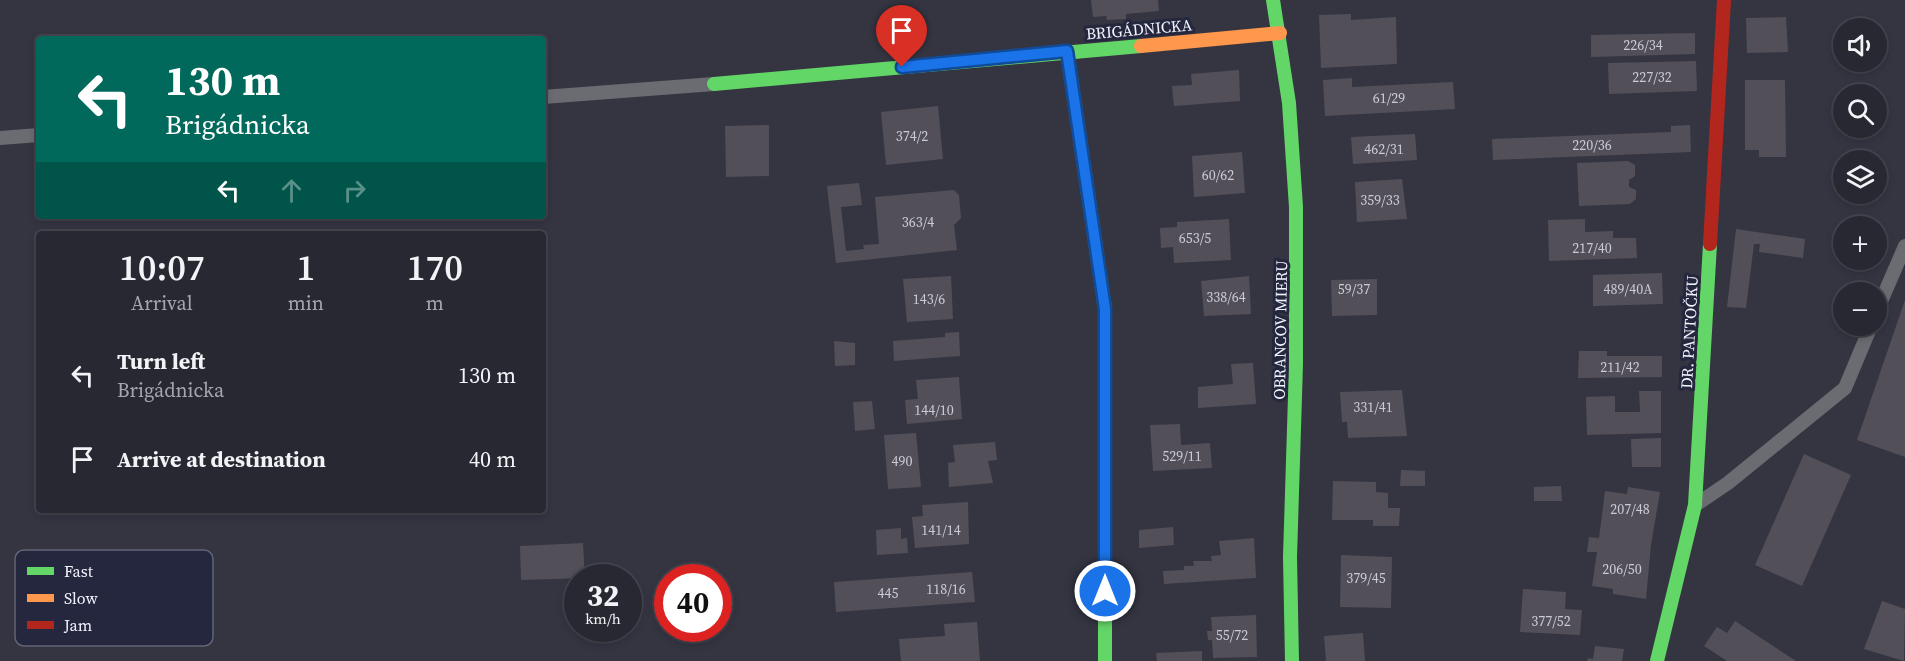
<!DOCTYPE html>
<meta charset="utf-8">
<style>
:root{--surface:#272831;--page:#33343d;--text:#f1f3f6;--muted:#a4a6ab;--line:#43444d}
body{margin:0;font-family:"Source Serif 4",serif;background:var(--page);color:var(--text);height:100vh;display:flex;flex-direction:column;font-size:22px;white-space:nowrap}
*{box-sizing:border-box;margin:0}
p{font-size:20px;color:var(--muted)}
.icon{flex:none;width:33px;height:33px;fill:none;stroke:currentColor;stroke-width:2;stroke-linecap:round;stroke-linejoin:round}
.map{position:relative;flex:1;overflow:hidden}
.panel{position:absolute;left:36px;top:231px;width:510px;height:282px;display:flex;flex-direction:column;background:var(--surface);border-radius:6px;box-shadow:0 3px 9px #0003,0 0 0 2px var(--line)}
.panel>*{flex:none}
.top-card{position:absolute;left:36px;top:36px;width:510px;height:183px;border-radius:6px;box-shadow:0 3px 9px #0003,0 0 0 2px var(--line);background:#00695c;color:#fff;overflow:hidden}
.fabs{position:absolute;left:1833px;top:18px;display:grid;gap:12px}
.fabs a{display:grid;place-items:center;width:54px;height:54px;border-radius:50%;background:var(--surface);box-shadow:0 3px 9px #0003,0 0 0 2px var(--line);font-size:30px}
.speed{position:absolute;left:564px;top:564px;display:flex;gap:12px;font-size:30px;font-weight:700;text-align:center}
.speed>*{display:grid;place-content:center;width:78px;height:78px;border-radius:50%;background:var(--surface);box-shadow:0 3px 9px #0003,0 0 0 2px var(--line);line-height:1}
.speed small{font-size:15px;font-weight:400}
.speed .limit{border:9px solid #d22;background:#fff;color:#111}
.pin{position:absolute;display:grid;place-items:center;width:51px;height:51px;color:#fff;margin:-62px -26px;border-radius:50% 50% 50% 0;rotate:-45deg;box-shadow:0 0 6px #0007}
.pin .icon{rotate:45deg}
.me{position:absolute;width:66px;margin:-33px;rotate:0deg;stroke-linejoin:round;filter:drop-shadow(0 0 4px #0008)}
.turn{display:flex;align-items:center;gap:21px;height:126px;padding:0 30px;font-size:27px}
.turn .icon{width:78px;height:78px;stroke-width:2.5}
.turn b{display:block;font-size:42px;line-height:51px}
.lanes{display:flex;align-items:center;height:57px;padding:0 30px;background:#0003;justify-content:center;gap:30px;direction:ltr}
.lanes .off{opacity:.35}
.eta{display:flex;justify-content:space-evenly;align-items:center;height:102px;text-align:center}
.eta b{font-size:36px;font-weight:600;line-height:42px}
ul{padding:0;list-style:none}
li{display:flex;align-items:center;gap:18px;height:84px;padding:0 30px}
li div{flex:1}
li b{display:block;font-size:22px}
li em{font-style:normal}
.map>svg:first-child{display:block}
.building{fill:#524f58}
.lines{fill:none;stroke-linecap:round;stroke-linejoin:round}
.lane{stroke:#6a6c72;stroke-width:14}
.fast{stroke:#63d668;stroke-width:14}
.slow{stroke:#ff974d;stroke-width:14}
.jam{stroke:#b3261e;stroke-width:14}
.route-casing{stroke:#114b97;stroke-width:15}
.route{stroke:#1a73e8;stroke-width:10}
.labels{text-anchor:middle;stroke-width:6;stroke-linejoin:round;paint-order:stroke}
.number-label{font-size:14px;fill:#cacbd4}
.street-label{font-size:16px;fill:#f2f4fd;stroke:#24273d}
.key{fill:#24273d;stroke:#626477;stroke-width:1.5}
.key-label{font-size:16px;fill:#f2f4fd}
</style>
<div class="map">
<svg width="1905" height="661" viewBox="0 0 1905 661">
<rect width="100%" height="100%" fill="#343541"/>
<g class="building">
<polygon points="1091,0 1158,0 1159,11 1126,14 1126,19 1107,20 1106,16 1093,17"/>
<polygon points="1351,14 1351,20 1396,17 1397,64 1321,68 1319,15"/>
<polygon points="1786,17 1788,52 1747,53 1746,18"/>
<polygon points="1695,33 1695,54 1591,57 1591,35"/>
<polygon points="1696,61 1697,91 1609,94 1608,63"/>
<polygon points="1239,70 1240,101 1174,106 1172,86 1192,85 1191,74"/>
<polygon points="1352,78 1352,87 1453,82 1455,109 1325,116 1323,80"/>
<polygon points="1745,80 1785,80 1786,157 1759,157 1759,150 1745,150"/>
<polygon points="938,106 943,159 886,165 881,112"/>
<polygon points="769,125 769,176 726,177 725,126"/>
<polygon points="1690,125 1691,152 1493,160 1492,139 1671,132 1671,126"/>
<polygon points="1415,134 1417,160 1353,164 1351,137"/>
<polygon points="1242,152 1245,193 1194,197 1192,156"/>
<polygon points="1628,161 1635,165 1635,176 1629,180 1629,187 1636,190 1636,199 1630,204 1579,206 1577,163"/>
<polygon points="1402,179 1407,219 1357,222 1355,182"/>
<polygon points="859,183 862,205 841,207 846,251 864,249 863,245 879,244 875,197 954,190 959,195 961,218 954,225 957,250 836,263 827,186"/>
<polygon points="1229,219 1231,260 1174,263 1173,247 1161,248 1160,228 1177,227 1177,222"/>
<polygon points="1585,219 1585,232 1613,231 1613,238 1636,238 1637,258 1549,261 1548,220"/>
<polygon points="1736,229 1805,239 1803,258 1759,252 1760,244 1754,244 1746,308 1727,307"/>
<polygon points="1662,273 1663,304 1593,306 1593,275"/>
<polygon points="951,276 953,319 907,322 903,279"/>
<polygon points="1249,276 1251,314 1204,316 1201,281"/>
<polygon points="1377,279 1377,315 1332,316 1331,280"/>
<polygon points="1905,300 1905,457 1857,440"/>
<polygon points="959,332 960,356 894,361 893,341 945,337 945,333"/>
<polygon points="834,341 855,343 855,365 835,366"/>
<polygon points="1579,351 1607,351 1607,356 1662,356 1662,377 1578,378"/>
<polygon points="1253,363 1256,404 1198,408 1198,387 1233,384 1231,364"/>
<polygon points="959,377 962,419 907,424 905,400 918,399 916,380"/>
<polygon points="1402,390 1407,436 1348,438 1347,422 1342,422 1340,392"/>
<polygon points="1639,391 1661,391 1661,433 1587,435 1586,397 1615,396 1615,412 1640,412"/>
<polygon points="872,401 875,429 855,431 853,402"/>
<polygon points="1180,424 1181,445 1210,443 1212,468 1153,471 1150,425"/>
<polygon points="916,433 921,487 888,489 884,435"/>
<polygon points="1661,438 1661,467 1632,467 1631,439"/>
<polygon points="995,442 997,460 988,461 993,483 949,487 948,463 955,462 953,445"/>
<polygon points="1804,454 1851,475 1802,586 1755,565"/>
<polygon points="1401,470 1425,471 1425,486 1400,486"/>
<polygon points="1333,481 1376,482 1376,492 1388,493 1388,508 1400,508 1399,526 1373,526 1373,520 1332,520"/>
<polygon points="1561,486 1562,501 1534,501 1534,487"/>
<polygon points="1628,487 1660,492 1651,545 1646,599 1613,594 1613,589 1592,586 1597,552 1587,552 1589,537 1599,538 1605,491 1627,494"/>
<polygon points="968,502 969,544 915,548 912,517 923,516 922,505"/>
<polygon points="1173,527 1174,545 1139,548 1139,530"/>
<polygon points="901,528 901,539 907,538 908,553 877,555 876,530"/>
<polygon points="1254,538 1256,578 1164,584 1163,571 1184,570 1184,566 1194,566 1193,561 1212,561 1211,556 1221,555 1219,541"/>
<polygon points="583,543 585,578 521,580 520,546"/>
<polygon points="1341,555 1392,557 1391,608 1340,607"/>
<polygon points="972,572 975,602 836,612 834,582"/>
<polygon points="1523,589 1566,592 1565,609 1582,610 1580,635 1520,632"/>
<polygon points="1882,601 1905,609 1904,661 1864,649"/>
<polygon points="1256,615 1257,657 1213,658 1212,640 1208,640 1207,631 1212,631 1211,617"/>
<polygon points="1735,621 1796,661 1727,661 1704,646 1717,627 1727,633"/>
<polygon points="977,622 980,661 901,661 899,639 945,636 944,624"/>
<polygon points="1363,633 1365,661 1326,661 1324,636"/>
<polygon points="1595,646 1624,649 1622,661 1587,661 1588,658 1593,659"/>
<polygon points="1202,651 1202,661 1157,661 1156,653"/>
</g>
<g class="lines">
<g class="lane">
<polyline points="543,97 714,84"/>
<polyline points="0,138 39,135"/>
<polyline points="1876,313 1905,246"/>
<polyline points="1697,504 1728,483 1845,388 1871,326"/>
</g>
<g class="fast">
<polyline points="1273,0 1289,103 1296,207 1296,364 1290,557 1292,661"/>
<polyline points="1067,51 1105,309 1105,661"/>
<polyline points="714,84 1141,46"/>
<polyline points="1657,661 1695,505 1710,244"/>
</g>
<polyline class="slow" points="1141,46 1280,33"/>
<polyline class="jam" points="1710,244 1724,0"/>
</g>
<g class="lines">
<defs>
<polyline id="route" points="902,67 1067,51 1105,309 1105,591"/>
</defs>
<use href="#route" class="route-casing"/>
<use href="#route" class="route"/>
</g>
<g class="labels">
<g class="number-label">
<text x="1643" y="50">226/34</text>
<text x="1652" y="82">227/32</text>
<text x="1389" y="103">61/29</text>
<text x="912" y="141">374/2</text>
<text x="1592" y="150">220/36</text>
<text x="1384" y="154">462/31</text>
<text x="1218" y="180">60/62</text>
<text x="1380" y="205">359/33</text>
<text x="918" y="227">363/4</text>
<text x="1195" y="243">653/5</text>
<text x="1592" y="253">217/40</text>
<text x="1354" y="294">59/37</text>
<text x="1628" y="294">489/40A</text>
<text x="1226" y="302">338/64</text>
<text x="929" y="304">143/6</text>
<text x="1620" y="372">211/42</text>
<text x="1373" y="412">331/41</text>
<text x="934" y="415">144/10</text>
<text x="1182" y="461">529/11</text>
<text x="902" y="466">490</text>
<text x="1630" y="514">207/48</text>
<text x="941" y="535">141/14</text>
<text x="1622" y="574">206/50</text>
<text x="1366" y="583">379/45</text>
<text x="946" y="594">118/16</text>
<text x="888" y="598">445</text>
<text x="1551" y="626">377/52</text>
<text x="1232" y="640">55/72</text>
</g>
<g class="street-label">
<text transform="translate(1139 29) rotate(-5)" y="6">BRIGÁDNICKA</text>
<text transform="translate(1280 330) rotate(-89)" y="6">OBRANCOV MIERU</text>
<text transform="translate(1689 332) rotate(-87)" y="6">DR. PANTOČKU</text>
</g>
</g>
<rect x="15" y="550" width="198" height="96" rx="9" class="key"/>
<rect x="27" y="567" width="27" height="8" fill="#63d668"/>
<rect x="27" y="594" width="27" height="8" fill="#ff974d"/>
<rect x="27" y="621" width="27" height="8" fill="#b3261e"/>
<g class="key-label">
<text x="64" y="577">Fast</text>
<text x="64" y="604">Slow</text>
<text x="64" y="631">Jam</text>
</g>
</svg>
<div class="fabs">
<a><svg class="icon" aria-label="sound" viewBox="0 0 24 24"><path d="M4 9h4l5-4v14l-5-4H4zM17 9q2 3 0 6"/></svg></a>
<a><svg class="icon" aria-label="search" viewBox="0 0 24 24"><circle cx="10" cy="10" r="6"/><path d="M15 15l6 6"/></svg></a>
<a><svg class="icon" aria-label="layers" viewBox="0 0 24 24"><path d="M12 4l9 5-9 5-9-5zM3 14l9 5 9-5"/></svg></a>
<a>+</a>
<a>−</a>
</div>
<div class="speed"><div>32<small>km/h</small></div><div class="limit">40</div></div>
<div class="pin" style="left:902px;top:67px;background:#d93025"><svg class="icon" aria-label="arrive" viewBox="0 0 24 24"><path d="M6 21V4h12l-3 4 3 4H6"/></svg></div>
<svg class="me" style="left:1105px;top:591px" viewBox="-20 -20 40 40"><circle r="17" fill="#1a73e8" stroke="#fff" stroke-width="3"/><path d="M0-11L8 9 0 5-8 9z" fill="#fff"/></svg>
<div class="top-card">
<div class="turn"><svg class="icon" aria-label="left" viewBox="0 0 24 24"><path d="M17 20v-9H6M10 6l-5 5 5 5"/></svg><div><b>130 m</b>Brigádnicka</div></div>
<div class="lanes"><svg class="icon" aria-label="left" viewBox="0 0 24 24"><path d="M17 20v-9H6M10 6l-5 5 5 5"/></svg><svg class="icon off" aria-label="ahead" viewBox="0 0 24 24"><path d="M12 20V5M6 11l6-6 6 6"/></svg><svg class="icon off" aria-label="right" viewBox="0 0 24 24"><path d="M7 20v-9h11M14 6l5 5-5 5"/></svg></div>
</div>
<section class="panel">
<div class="eta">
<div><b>10:07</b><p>Arrival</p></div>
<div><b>1</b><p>min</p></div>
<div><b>170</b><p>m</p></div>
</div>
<ul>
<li><svg class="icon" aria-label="left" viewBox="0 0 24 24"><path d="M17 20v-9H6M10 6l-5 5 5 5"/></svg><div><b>Turn left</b><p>Brigádnicka</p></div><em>130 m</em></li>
<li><svg class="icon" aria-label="arrive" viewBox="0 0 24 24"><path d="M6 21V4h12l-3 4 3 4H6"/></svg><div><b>Arrive at destination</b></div><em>40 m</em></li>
</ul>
</section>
</div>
